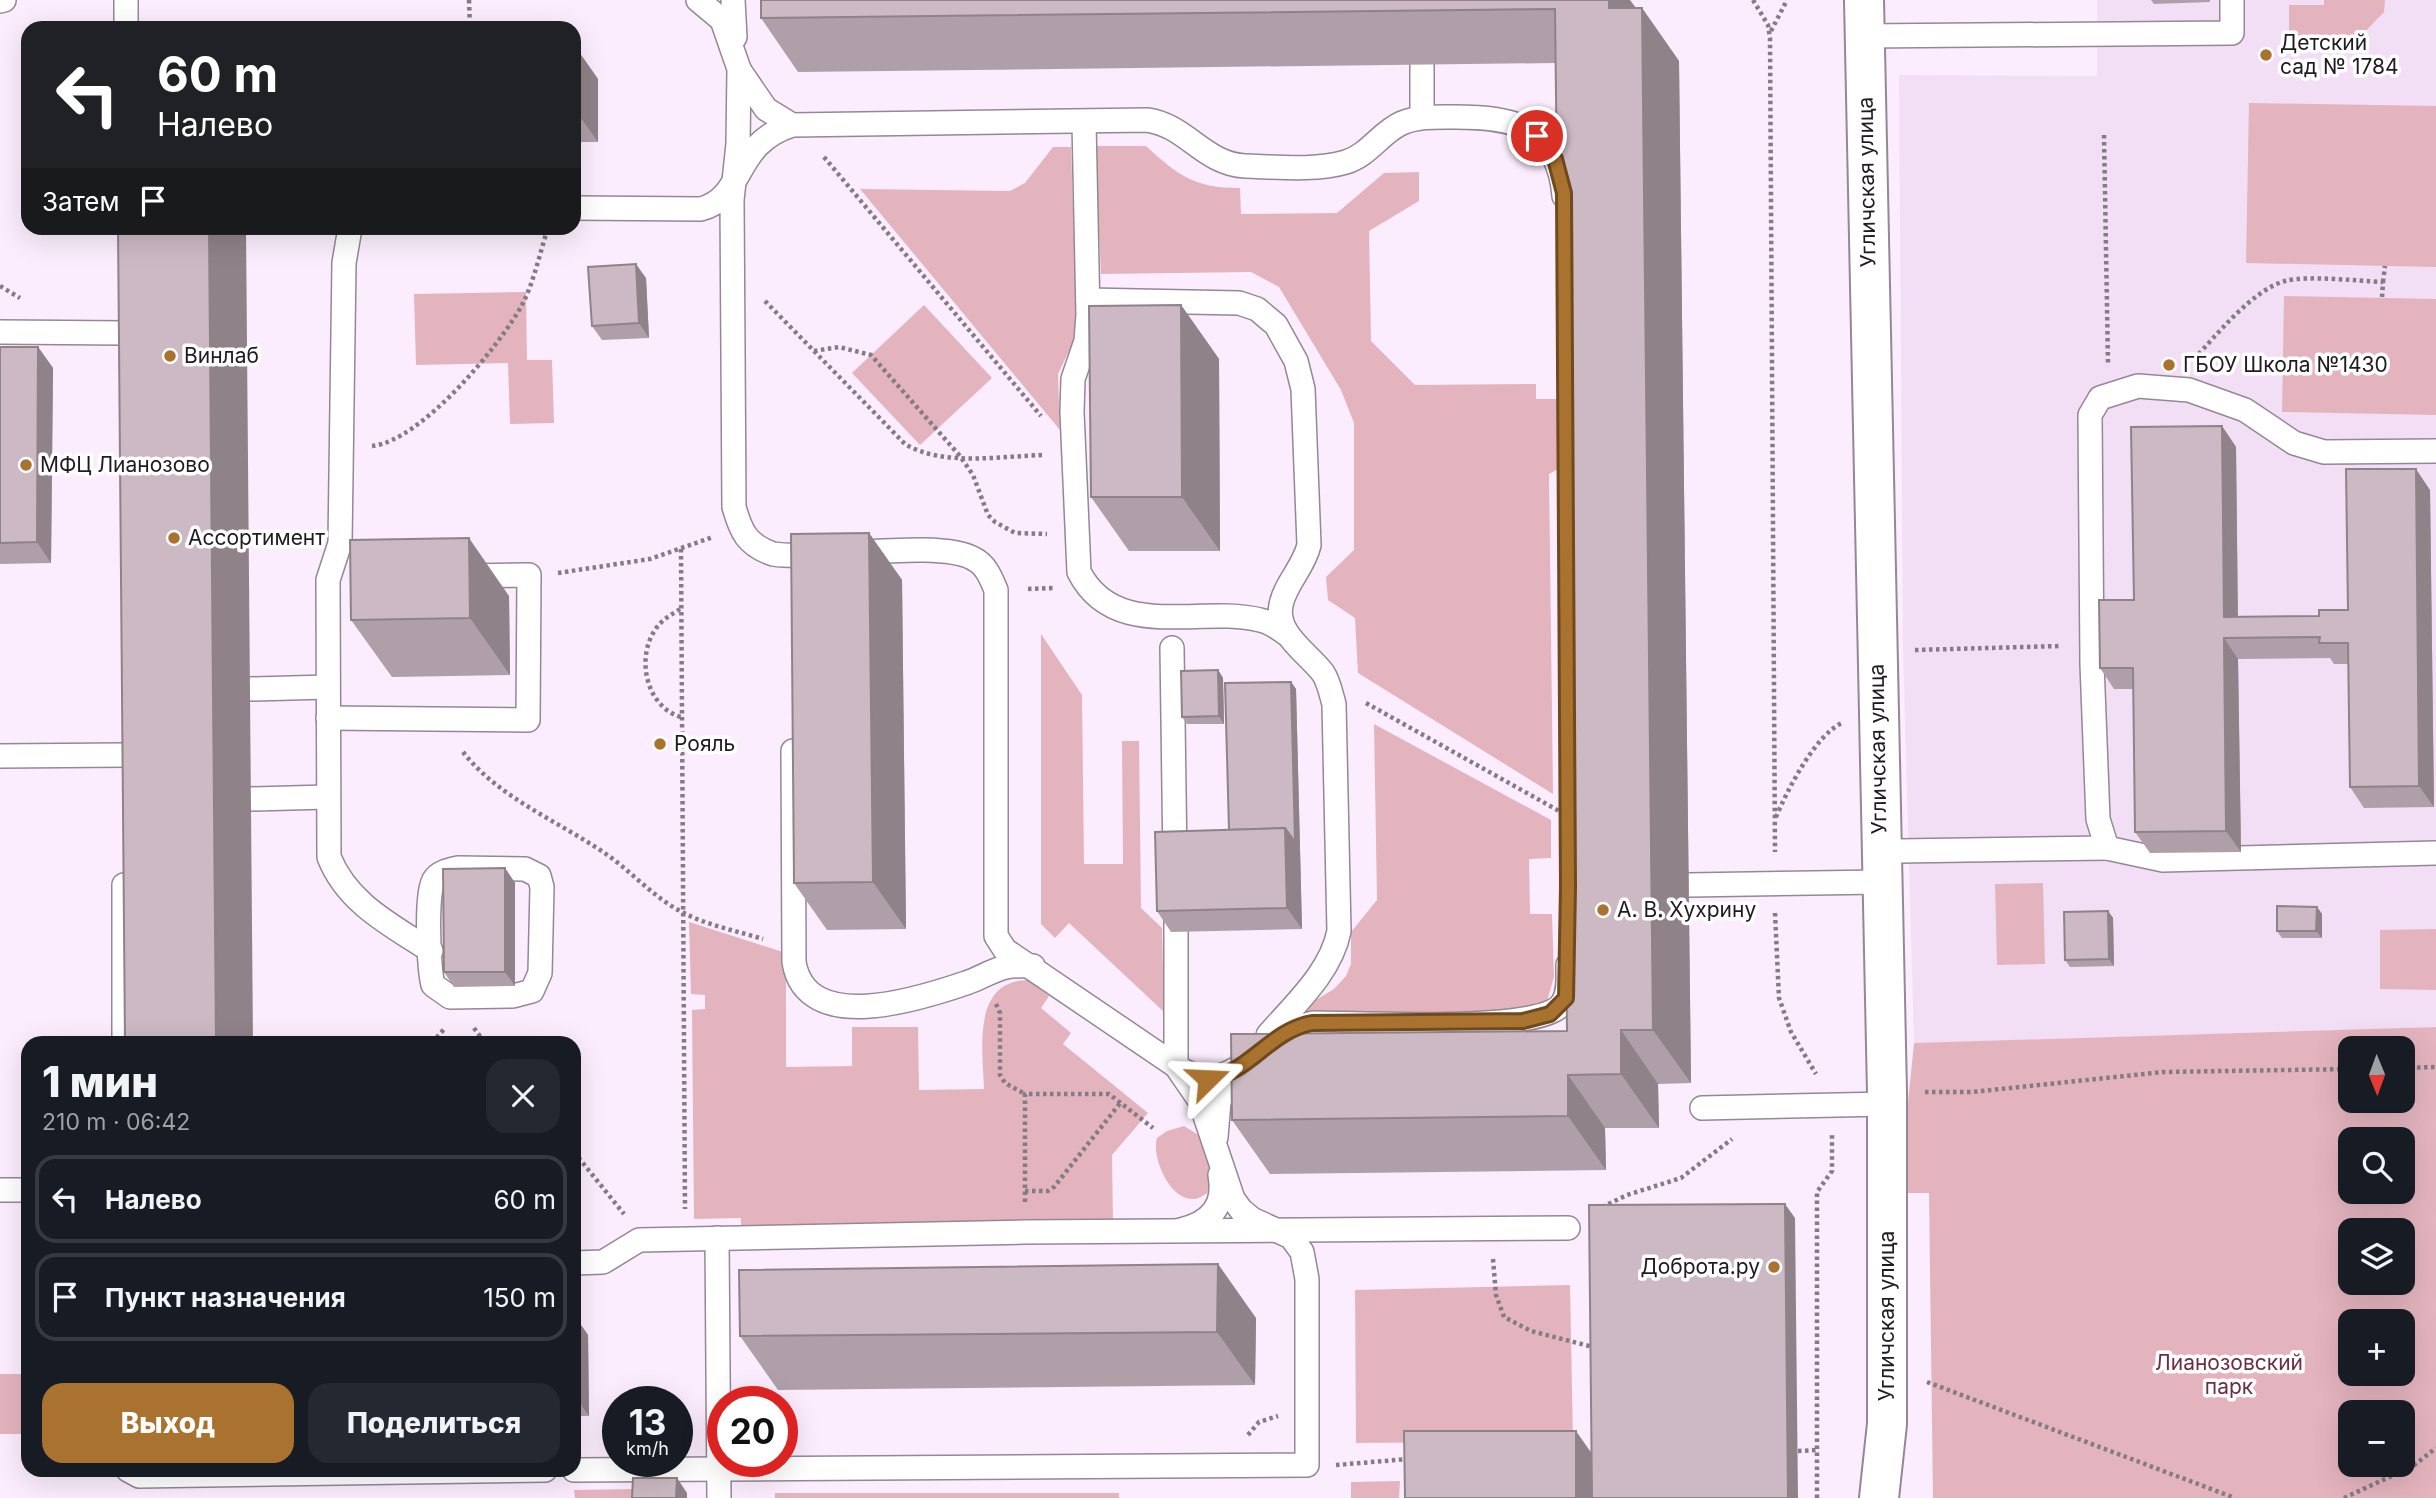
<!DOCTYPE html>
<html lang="ru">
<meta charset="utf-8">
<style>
:root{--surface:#171b24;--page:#242831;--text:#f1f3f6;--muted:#9ea1a6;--line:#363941;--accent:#a9722e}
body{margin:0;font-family:Inter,sans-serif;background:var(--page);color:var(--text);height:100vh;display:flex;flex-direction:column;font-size:26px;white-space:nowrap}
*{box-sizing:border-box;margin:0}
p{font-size:23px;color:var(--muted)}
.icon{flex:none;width:38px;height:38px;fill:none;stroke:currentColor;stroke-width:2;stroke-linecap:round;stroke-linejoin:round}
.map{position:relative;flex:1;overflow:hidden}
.sheet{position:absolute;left:21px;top:1036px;width:560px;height:441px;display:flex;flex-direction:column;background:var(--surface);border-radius:21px;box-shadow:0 7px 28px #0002}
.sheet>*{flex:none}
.banner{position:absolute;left:21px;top:21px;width:560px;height:214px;border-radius:21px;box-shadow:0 7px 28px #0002;background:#202124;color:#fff;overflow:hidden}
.needle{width:46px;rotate:179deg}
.controls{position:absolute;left:2338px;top:1036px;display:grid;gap:14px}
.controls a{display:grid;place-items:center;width:77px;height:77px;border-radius:14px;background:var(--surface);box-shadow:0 7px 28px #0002;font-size:35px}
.speed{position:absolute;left:602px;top:1386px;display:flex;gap:14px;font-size:35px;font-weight:700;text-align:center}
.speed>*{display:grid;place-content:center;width:91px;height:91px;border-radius:50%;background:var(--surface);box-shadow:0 7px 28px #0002;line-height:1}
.speed small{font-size:18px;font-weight:400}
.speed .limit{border:10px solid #d22;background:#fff;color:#111}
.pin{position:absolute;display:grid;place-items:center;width:60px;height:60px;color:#fff;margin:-30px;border:4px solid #fff;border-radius:50%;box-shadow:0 2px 7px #0007}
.me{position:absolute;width:77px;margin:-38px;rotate:69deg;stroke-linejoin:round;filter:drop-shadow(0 0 5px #0008)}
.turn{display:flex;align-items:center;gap:24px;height:147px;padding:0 21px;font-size:32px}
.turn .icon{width:91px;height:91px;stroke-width:2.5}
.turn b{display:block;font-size:49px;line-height:60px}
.then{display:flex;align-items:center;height:66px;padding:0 21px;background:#0003;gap:14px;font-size:26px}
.round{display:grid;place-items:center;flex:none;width:74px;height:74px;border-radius:21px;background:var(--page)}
.overview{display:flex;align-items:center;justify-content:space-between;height:119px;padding:0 21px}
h1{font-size:42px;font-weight:800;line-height:52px}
.cta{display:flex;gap:14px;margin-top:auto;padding:14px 21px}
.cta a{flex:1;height:80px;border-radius:21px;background:var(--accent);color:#fff;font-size:28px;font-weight:800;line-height:80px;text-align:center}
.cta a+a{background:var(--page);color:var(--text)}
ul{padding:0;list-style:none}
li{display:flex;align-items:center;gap:21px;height:88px;margin:0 14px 10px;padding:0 7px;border:4px solid var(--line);border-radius:21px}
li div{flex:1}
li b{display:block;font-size:26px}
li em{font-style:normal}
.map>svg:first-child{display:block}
.built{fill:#f2dff5}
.green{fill:#e4b4be;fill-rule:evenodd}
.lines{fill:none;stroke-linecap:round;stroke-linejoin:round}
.lane-casing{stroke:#948796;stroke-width:26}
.street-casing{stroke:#948796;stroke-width:42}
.path{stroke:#847b85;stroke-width:4.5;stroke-dasharray:3.5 3.5;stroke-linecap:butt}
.lane{stroke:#fff;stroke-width:23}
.street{stroke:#fff;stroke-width:38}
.wall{fill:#af9fa8}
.shaded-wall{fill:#8f8288}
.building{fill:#ccb9c3;stroke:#8f8288;stroke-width:2}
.route-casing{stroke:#6e4a1e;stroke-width:18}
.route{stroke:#a9722e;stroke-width:12}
.poi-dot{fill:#a9722e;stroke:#fff;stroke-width:2.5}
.labels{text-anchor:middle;stroke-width:7;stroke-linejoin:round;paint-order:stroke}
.poi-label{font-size:21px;fill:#1f1b20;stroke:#fff;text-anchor:start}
.street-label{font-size:21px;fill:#1f1b20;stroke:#fff}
.park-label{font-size:21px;fill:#6b2f40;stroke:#fff}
</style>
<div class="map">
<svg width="2436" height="1498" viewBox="0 0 2436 1498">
<rect width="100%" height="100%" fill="#fbedfd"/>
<polygon class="built" points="2097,0 2436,0 2436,1027 1914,1043 1903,650 1899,75 2097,76"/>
<g class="green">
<polygon points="2324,0 2385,0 2384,12 2359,38 2289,36 2289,5 2324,5"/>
<polygon points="2249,103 2436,106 2436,267 2246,263"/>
<path d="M1095,146H1146C1179,176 1194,188 1240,188L1241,214L1337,213L1384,173L1419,172V201L1369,231L1371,341L1415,385L1536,384V399H1560V468L1549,474L1553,794L1358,673L1355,618L1328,600L1326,577L1354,550V423L1341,390L1279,287L1251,272L1101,274Z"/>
<polygon points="1053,147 1071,147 1077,334 1058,374 1060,430 860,189 1010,191 1025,183"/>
<polygon points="526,292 527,360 552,360 554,423 510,424 508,363 416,365 414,294"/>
<polygon points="2284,296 2436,299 2436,415 2282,412"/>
<polygon points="924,305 992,378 920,445 852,373"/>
<polygon points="1041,634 1082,695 1084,864 1123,864 1122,741 1139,741 1141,908 1162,928 1164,1012 1069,923 1055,938 1041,924"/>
<polygon points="1374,724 1551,820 1551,858 1529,859 1530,914 1552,914 1554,977 1547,1001 1520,1012 1291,1015 1334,989 1346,976 1351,964 1351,932 1377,900"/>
<polygon points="2043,883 2045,964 1997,965 1995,884"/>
<path d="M689,922L786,953V1067L852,1066V1027H918L919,1090L984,1089C983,1050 971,981 1028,980L1049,996L1041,1008L1071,1033L1063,1044L1148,1113L1112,1155L1113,1222L741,1226V1218L694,1219L692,1010L705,1009V995L691,994Z"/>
<polygon points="2436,929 2436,990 2380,989 2380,930"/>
<path d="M2436,1027V1498H1933L1929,1193H1899L1914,1043ZM2350,1048H2403V1101H2350ZM2350,1139H2403V1192H2350ZM2350,1230H2403V1283H2350ZM2350,1321H2403V1374H2350ZM2350,1412H2403V1465H2350Z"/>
<path d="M1184,1126L1205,1139L1212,1160L1209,1192C1204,1195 1199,1199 1194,1199C1170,1201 1151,1157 1157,1138L1167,1131Z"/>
<polygon points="1570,1285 1573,1441 1356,1443 1355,1290"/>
<rect x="0" y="1374" width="28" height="60"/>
<polygon points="1400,1481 1399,1498 1351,1498 1351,1482"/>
<polygon points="634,1489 634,1498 575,1498 574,1490"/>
<rect x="775" y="1493" width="344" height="5"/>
</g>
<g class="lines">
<defs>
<g id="lane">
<polyline points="733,0 735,37"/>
<polyline points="0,1 4,0"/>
<polyline points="126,28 126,0"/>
<polyline points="1864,36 2232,33 2232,0"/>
<polyline points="1422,65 1422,117"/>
<polyline points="740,71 766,109 792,125"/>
<path d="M1084,122L1088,315L1086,341L1073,379L1072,412L1079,572C1115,642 1200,605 1260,620C1270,622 1280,629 1288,635"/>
<path d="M574,208L701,209C746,197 732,144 792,125L1147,120C1186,125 1204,164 1245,166C1277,167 1316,171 1346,162C1369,155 1381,132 1402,123C1419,116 1437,117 1455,117C1514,117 1558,126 1564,196"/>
<path d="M350,228L344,263L340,543L328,580L329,857C347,903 391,925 431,951"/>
<path d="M1088,300L1239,303L1257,309L1276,325L1296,361L1303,389L1309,545C1304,567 1285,584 1281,605C1275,634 1308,653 1323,673C1329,682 1331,694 1334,704L1339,931C1331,972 1295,1004 1268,1035"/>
<polyline points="0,332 125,333"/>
<polyline points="2436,451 2324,452 2294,443 2245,410 2189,390 2138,386 2100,398 2090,415 2092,664 2098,819 2107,848 2163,860 2436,853"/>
<polyline points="1172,648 1175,862"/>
<polyline points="250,689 328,687"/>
<polyline points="328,718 528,720 529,575 465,576"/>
<path d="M793,751L794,962C806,1036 919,999 966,983C979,979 992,970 1006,967C1015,965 1024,966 1033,966"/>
<polyline points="0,756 125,755"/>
<polyline points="251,799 327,797"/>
<polyline points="1899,851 2107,848"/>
<path d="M458,868L525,869L539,876L542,887L540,973L532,991L513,996L450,997L433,985C429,969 425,892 434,880C439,872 449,870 458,868Z"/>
<polyline points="1689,885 1881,882"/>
<path d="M1176,900V1066C1232,1105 1259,1033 1313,1023C1357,1023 1534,1033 1560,1006C1570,996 1568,978 1568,965"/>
<polyline points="124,1043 124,885"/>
<polyline points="1702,1108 1886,1104"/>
<polyline points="1216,1137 1219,1101 1239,1069"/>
<polyline points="0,1190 28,1190"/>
<path d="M1181,1230C1210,1223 1226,1206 1220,1175"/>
<polyline points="717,1238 719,1498"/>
<polyline points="574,1263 603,1262 639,1240 1025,1232 1568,1228"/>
<polyline points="128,1470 139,1476 545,1470"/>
<path d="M574,1470L1307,1465V1279L1302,1252L1291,1237L1252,1219L1241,1210L1233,1199L1200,1101L1176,1066L1005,950L996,936V590C991,578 986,565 974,559C939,538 821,561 773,554C747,545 741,532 734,507L732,200L738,144L739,69L722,20L698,0"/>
</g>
<polyline id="street" points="1864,0 1887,1093 1887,1424 1879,1498"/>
</defs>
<use href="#lane" class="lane-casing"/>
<use href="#street" class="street-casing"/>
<g class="path">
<polyline points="469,0 470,28"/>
<polyline points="1753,0 1768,25 1770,38 1775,852"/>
<polyline points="1771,31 1787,0"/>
<polyline points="2104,135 2108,363"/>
<polyline points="824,157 1041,416"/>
<polyline points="2383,282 2385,266"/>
<polyline points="0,286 20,298"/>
<path d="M765,301L905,444C943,467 1001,456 1044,455"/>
<polyline points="814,351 839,347 871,355 960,456 973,475 988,515 995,522 1015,533 1047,534"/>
<path d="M2194,359C2216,336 2252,290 2285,281C2307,275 2357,281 2383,282L2382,298"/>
<path d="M372,446C421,441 499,347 522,305C534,282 540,252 548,228"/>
<polyline points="681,549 685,1209"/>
<polyline points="558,573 650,559 713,537"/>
<polyline points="1028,589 1054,588"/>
<path d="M680,609C671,615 661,620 655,630C636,658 646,707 681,717"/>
<polyline points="1915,650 2060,646"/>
<polyline points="1366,703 1568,816"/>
<path d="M463,752C499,798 558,821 606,854C632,872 653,897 682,912C706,925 737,931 763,939"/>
<path d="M1776,817C1787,791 1815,735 1842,723"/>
<polyline points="1775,913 1779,998 1791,1032 1816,1074"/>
<polyline points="996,1004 1000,1013 1000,1075 1005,1083 1025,1094"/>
<polyline points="474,1028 485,1043"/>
<polyline points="432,1043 445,1028"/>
<polyline points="2403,1068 2436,1067"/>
<polyline points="1925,1092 1972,1092 2163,1072 2350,1069"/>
<polyline points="574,1152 624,1214"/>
<polyline points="1025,1191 1048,1191 1054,1187 1121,1102"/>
<polyline points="1025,1202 1025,1094 1109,1094 1153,1128"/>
<polyline points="1602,1207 1627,1195 1681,1178 1732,1139"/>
<polyline points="1493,1259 1496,1295 1504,1317 1531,1331 1593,1347"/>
<polyline points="1927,1382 2235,1498"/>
<polyline points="1248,1435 1259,1422 1278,1416"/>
<polyline points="1798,1451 1817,1450"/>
<polyline points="1336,1465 1408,1459"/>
<polyline points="1817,1498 1817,1192 1832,1171 1832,1135"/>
<polyline points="2344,1498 2413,1466 2436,1448"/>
</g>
<use href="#lane" class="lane"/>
<use href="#street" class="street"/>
</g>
<g class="wall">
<polygon points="2151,0 2210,0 2210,2 2154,4"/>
<polygon points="1642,8 1679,61 1691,1083 1658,1084 1659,1128 1605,1128 1606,1170 1270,1174 1232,1120 1567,1031 1556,63 798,72 761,18"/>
<polygon points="574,45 598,79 598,142 574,142"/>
<polygon points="646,278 649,338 602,340 592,326"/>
<polygon points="1181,305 1219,359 1220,551 1129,551 1091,497"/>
<polygon points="0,347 38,347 53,368 51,563 0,564"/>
<polygon points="2222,426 2236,447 2238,617 2319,616 2348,610 2430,490 2434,807 2364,808 2350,787 2348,664 2334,664 2330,658 2238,659 2241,852 2150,853 2135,832 2133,689 2114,689 2100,668"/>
<polygon points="869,533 902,580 906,929 827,930 794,883"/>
<polygon points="509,596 510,675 392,677 351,620"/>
<polygon points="1218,670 1223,678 1224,724 1187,724 1182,717"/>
<polygon points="1291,682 1296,689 1302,929 1171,932 1157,911 1229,830"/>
<polygon points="505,868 515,883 515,986 454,987 444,972"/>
<polygon points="2317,907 2322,914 2322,938 2282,938 2277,931"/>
<polygon points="2108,911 2113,918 2114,966 2070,967 2065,960"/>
<polygon points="574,1315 588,1335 589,1416 574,1416"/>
<polygon points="1256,1318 1255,1385 778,1390 740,1336"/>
</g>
<g class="shaded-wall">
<polygon points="1609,0 1630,0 1642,16 1642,8 1679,61 1691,1083 1653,1030"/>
<polygon points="574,45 598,79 598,142 574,108"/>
<polygon points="209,228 246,228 253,1043 216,1043"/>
<polygon points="636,264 646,278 649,338 639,323"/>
<polygon points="1181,305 1219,359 1220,551 1182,497"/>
<polygon points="38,347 53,368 51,563 37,542"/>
<polygon points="2222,426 2236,447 2238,638 2224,617"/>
<polygon points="2416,469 2430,490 2434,807 2419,786"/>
<polygon points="869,533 902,580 906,929 873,882"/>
<polygon points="469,538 509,596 510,675 470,618"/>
<polygon points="2224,638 2238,659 2241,852 2226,831"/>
<polygon points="1218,670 1223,678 1224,724 1219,716"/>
<polygon points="1291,682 1296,689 1302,929 1287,908 1285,828"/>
<polygon points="505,868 515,883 515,986 505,972"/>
<polygon points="2317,907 2322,914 2322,938 2316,931"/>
<polygon points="2108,911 2113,918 2114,966 2109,959"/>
<polygon points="1621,1030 1658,1084 1659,1128 1621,1074"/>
<polygon points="1568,1075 1605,1128 1606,1170 1568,1116"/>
<polygon points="1785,1204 1795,1218 1798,1498 1788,1498"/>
<polygon points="1218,1264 1256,1318 1255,1385 1217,1332"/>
<polygon points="574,1315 588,1335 589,1416 574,1395"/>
<polygon points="1576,1431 1602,1468 1602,1498 1576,1498"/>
<polygon points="677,1478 687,1493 687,1498 676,1498"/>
</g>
<g class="building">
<polygon points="761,0 1609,0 1609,8 1642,8 1653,1030 1621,1030 1621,1074 1568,1075 1568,1116 1232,1120 1231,1034 1567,1031 1555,9 761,18"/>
<polygon points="560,25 560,28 277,28"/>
<polygon points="118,228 209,228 216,1043 125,1043"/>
<polygon points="636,264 639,323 592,326 588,267"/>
<polygon points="1181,305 1182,497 1091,497 1089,306"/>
<polygon points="0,347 38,347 37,542 0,543"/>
<polygon points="2222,426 2224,617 2319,616 2319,610 2348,610 2346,469 2416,469 2419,786 2350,787 2348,643 2319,643 2320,637 2224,638 2226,831 2135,832 2133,668 2100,668 2099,600 2134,600 2131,427"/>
<polygon points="869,533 873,882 794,883 791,534"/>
<polygon points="469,538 470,618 351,620 350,540"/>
<polygon points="1218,670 1219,716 1182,717 1181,671"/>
<polygon points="1291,682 1295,842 1285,828 1229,830 1225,683"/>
<polygon points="1285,828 1287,908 1157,911 1155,832"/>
<polygon points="505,868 505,972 444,972 443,869"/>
<polygon points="2277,906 2317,907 2316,931 2277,931"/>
<polygon points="2108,911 2109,959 2065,960 2064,912"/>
<polygon points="1785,1204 1788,1498 1592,1498 1589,1205"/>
<polygon points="1218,1264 1217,1332 740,1336 739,1270"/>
<polygon points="1404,1431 1576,1431 1576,1498 1405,1498"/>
<polygon points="633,1478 677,1478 676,1498 632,1498"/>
</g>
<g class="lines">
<defs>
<path id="route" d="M1208,1079C1249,1074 1269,1031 1312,1023L1523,1021L1550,1014L1566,998L1568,887L1564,193L1555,159L1537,136"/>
</defs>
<use href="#route" class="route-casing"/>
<use href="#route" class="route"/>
</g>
<g class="poi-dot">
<circle cx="2266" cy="55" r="7"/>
<circle cx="170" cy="356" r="7"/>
<circle cx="2169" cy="365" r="7"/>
<circle cx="26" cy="465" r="7"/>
<circle cx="174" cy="538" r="7"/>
<circle cx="660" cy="744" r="7"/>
<circle cx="1603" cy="910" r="7"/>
<circle cx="1774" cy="1267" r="7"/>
</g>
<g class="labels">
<g class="poi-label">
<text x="2280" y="50">Детский<tspan x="2280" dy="24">сад № 1784</tspan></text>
<text x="184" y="363">Винлаб</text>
<text x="2183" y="372">ГБОУ Школа №1430</text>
<text x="40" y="472">МФЦ Лианозово</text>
<text x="188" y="545">Ассортимент</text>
<text x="674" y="751">Рояль</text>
<text x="1617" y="917">А. В. Хухрину</text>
<text x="1760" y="1274" text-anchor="end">Доброта.ру</text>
</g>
<g class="street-label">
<text transform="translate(1867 182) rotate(-91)" y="7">Угличская улица</text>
<text transform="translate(1878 749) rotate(-91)" y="7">Угличская улица</text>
<text transform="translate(1887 1316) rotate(-90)" y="7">Угличская улица</text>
</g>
<g class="park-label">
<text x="2229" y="1370">Лианозовский<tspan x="2229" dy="24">парк</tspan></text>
</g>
</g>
</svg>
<div class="controls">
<a><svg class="needle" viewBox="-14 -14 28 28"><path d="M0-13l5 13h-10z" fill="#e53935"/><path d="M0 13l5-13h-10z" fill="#9ea1a6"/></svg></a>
<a><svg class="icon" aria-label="search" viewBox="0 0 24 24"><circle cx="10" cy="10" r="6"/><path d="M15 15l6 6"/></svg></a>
<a><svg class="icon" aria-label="layers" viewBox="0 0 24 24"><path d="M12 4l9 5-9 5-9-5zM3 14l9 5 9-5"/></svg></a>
<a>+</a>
<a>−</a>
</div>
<div class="speed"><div>13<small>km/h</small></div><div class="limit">20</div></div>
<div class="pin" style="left:1537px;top:136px;background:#d93025"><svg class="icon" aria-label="arrive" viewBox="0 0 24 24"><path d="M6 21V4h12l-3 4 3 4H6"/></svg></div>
<svg class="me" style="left:1208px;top:1079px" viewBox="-20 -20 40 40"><path d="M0-17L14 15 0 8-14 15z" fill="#a9722e" stroke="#fff" stroke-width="4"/></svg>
<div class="banner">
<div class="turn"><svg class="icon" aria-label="left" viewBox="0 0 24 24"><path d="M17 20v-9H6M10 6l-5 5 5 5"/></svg><div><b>60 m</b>Налево</div></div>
<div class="then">Затем<svg class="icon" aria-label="arrive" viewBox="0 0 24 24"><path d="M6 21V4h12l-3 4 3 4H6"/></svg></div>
</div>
<section class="sheet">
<div class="overview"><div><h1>1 мин</h1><p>210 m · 06:42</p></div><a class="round"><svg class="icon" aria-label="close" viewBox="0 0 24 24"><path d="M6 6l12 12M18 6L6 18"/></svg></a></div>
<ul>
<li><svg class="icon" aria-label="left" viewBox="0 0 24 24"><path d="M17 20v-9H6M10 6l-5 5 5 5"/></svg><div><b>Налево</b></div><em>60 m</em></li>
<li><svg class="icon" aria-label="arrive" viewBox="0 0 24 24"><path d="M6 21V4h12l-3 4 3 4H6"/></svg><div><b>Пункт назначения</b></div><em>150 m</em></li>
</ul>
<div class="cta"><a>Выход</a><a>Поделиться</a></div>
</section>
</div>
